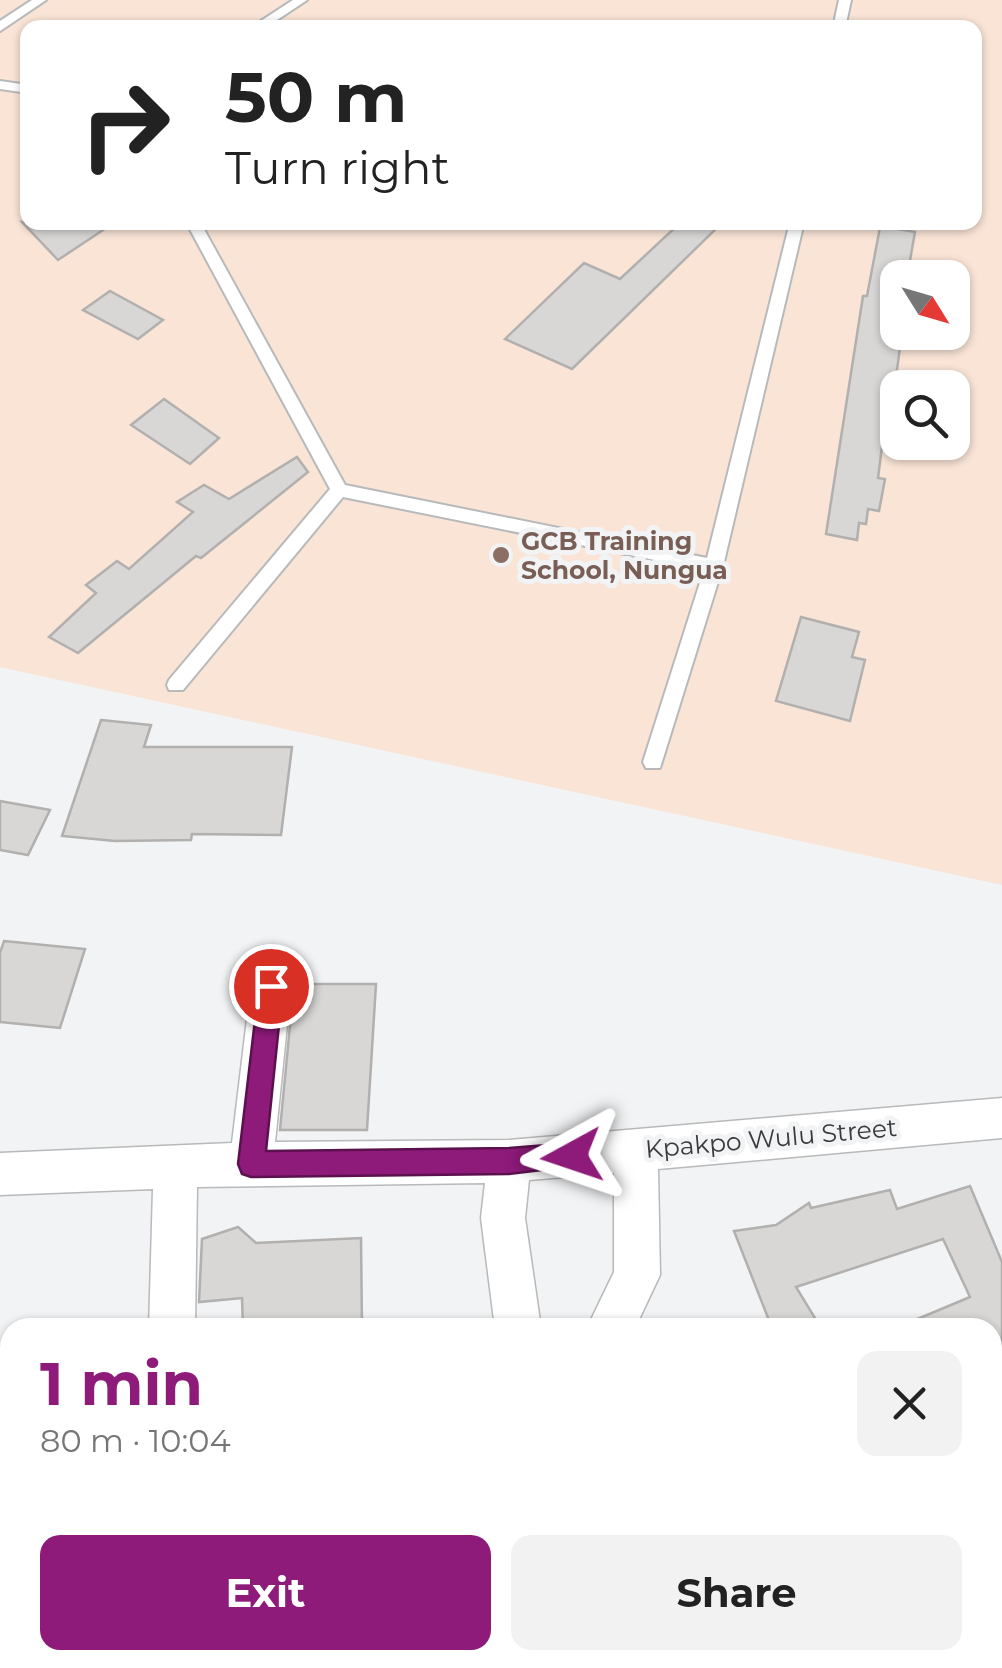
<!DOCTYPE html>
<meta charset="utf-8">
<style>
:root{--surface:#fff;--page:#f2f2f2;--text:#222;--muted:#767676;--accent:#8e1a7a}
body{margin:0;font-family:Montserrat,sans-serif;background:var(--page);color:var(--text);height:100vh;display:flex;flex-direction:column;font-size:38px;white-space:nowrap}
*{box-sizing:border-box;margin:0}
p{font-size:32px;color:var(--muted)}
.icon{flex:none;width:55px;height:55px;fill:none;stroke:currentColor;stroke-width:2;stroke-linecap:round;stroke-linejoin:round}
.map{position:relative;flex:1;overflow:hidden}
.details{position:absolute;left:0px;top:1318px;width:1002px;height:352px;display:flex;flex-direction:column;background:var(--surface);border-radius:30px 30px 0 0;box-shadow:0 2px 8px #0004}
.details>*{flex:none}
.top-card{position:absolute;left:20px;top:20px;width:962px;height:210px;border-radius:20px;box-shadow:0 2px 8px #0004;background:#fff;color:var(--text);overflow:hidden}
.needle{width:65px;rotate:127deg}
.tools{position:absolute;left:880px;top:260px;display:grid;gap:20px}
.tools a{display:grid;place-items:center;width:90px;height:90px;border-radius:20px;background:var(--surface);box-shadow:0 2px 8px #0004;font-size:50px}
.pin{position:absolute;display:grid;place-items:center;width:85px;height:85px;color:#fff;margin:-42px;border:5px solid #fff;border-radius:50%;box-shadow:0 2px 10px #0007}
.me{position:absolute;width:110px;margin:-55px;rotate:265deg;stroke-linejoin:round;filter:drop-shadow(0 0 8px #0008)}
.turn{display:flex;align-items:center;gap:35px;height:210px;padding:0 40px;font-size:45px}
.turn .icon{width:130px;height:130px;stroke-width:2.5}
.turn b{display:block;font-size:70px;line-height:85px}
.round{display:grid;place-items:center;flex:none;width:105px;height:105px;border-radius:20px;background:var(--page)}
.headline{display:flex;align-items:center;justify-content:space-between;height:170px;padding:0 40px}
h1{font-size:60px;font-weight:700;line-height:75px;color:var(--accent)}
.primary-button{display:flex;gap:20px;margin-top:auto;padding:20px 40px}
.primary-button a{flex:1;height:115px;border-radius:20px;background:var(--accent);color:#fff;font-size:40px;font-weight:700;line-height:115px;text-align:center}
.primary-button a+a{background:var(--page);color:var(--text)}
.map>svg:first-child{display:block}
.education{fill:#f9e4d6;fill-rule:evenodd}
.building{fill:#d8d7d6;stroke:#b1b0af;stroke-width:2.5}
.lines{fill:none;stroke-linecap:round;stroke-linejoin:round}
.service-casing{stroke:#b8b9ba;stroke-width:4}
.minor-casing{stroke:#b8b9ba;stroke-width:3}
.service{fill:#fff;fill-rule:evenodd}
.minor{fill:#fff;fill-rule:evenodd}
.route{fill:#8e1a7a;stroke:#5c114f;stroke-width:2.5}
.education-dot{fill:#8d6e63;stroke:#f2f3f4;stroke-width:4}
.labels{text-anchor:middle;stroke-width:10;stroke-linejoin:round;paint-order:stroke}
.education-label{font-size:25px;font-weight:bold;fill:#785e54;stroke:#f2f3f4;text-anchor:start}
.street-label{font-size:25px;fill:#3a3a3b;stroke:#f2f3f4}
</style>
<div class="map">
<svg width="1002" height="1668" viewBox="0 0 1002 1668">
<rect width="100%" height="100%" fill="#f2f3f4"/>
<path class="education" d="M0,0H1002V885L0,667ZM28,28H975V222H28ZM898,278H952V332H898ZM898,388H952V442H898Z"/>
<g class="building">
<polygon points="22,222 115,222 58,260"/>
<polygon points="681,222 723,222 572,369 505,339 584,263 620,279"/>
<polygon points="881,222 898,222 898,229 915,232 909,266 905,265 903,278 898,278 898,332 902,332 895,385 899,385 896,416 886,415 878,478 885,479 879,511 868,509 866,524 859,523 857,540 826,534 863,296 867,296"/>
<polygon points="110,291 163,320 138,339 83,310"/>
<polygon points="164,399 219,438 190,464 131,425"/>
<polygon points="297,457 308,472 201,558 196,556 78,653 49,637 96,593 86,585 117,561 129,569 193,512 177,502 204,485 229,499"/>
<polygon points="801,617 859,632 852,657 865,660 850,721 776,701"/>
<polygon points="101,720 151,725 144,747 292,747 281,835 192,834 191,840 115,841 62,836"/>
<polygon points="0,801 50,810 28,855 0,850"/>
<polygon points="4,941 85,949 60,1028 0,1022 0,953"/>
<polygon points="294,984 376,984 367,1130 280,1130"/>
<polygon points="970,1186 1002,1262 1002,1365 992,1345 992,1328 896,1328 970,1297 943,1239 796,1287 821,1328 772,1328 734,1231 776,1225 809,1203 811,1208 890,1190 897,1209"/>
<polygon points="238,1227 256,1243 361,1238 362,1328 243,1328 242,1298 199,1302 202,1239"/>
</g>
<g class="lines">
<defs>
<g id="service">
<polygon points="32,0 46,0 0,31 0,21"/>
<polygon points="293,0 307,0 265,28 250,28"/>
<polygon points="839,0 851,0 845,28 833,28"/>
<polygon points="0,81 28,85 28,93 0,89"/>
<polygon points="186,222 200,222 345,485 707,558 790,222 804,222 723,566 660,768 646,768 643,762 704,570 343,497 183,690 169,690 167,685 169,680 330,489"/>
<rect x="0" y="1403" width="10" height="26"/>
</g>
<g id="minor">
<polygon points="271,968 285,973 291,986 275,1142 509,1140 1002,1098 1002,1138 658,1169 660,1275 635,1328 587,1328 614,1272 614,1173 529,1180 525,1218 541,1328 495,1328 481,1218 485,1183 197,1187 195,1328 149,1328 153,1189 0,1195 0,1153 232,1143 251,986 257,973"/>
<polygon points="145,1660 197,1660 198,1668 146,1668"/>
<polygon points="495,1660 547,1660 548,1668 496,1668"/>
</g>
</defs>
<use href="#service" class="service-casing"/>
<use href="#minor" class="minor-casing"/>
<use href="#service" class="service"/>
<use href="#minor" class="minor"/>
</g>
<polygon class="route" points="271,975 280,978 283,986 266,1151 509,1148 572,1143 582,1146 585,1156 582,1165 509,1174 251,1177 242,1174 238,1164 259,986 262,978"/>
<circle class="education-dot" cx="501" cy="555" r="10"/>
<g class="labels">
<g class="education-label">
<text x="521" y="550">GCB Training<tspan x="521" dy="29">School, Nungua</tspan></text>
</g>
<g class="street-label">
<text transform="translate(771 1138) rotate(-5)" y="9">Kpakpo Wulu Street</text>
</g>
</g>
</svg>
<div class="tools">
<a><svg class="needle" viewBox="-14 -14 28 28"><path d="M0-13l5 13h-10z" fill="#e53935"/><path d="M0 13l5-13h-10z" fill="#767676"/></svg></a>
<a><svg class="icon" aria-label="search" viewBox="0 0 24 24"><circle cx="10" cy="10" r="6"/><path d="M15 15l6 6"/></svg></a>
</div>
<div class="pin" style="left:271px;top:986px;background:#d93025"><svg class="icon" aria-label="arrive" viewBox="0 0 24 24"><path d="M6 21V4h12l-3 4 3 4H6"/></svg></div>
<svg class="me" style="left:572px;top:1156px" viewBox="-20 -20 40 40"><path d="M0-17L14 15 0 8-14 15z" fill="#8e1a7a" stroke="#fff" stroke-width="4"/></svg>
<div class="top-card">
<div class="turn"><svg class="icon" aria-label="right" viewBox="0 0 24 24"><path d="M7 20v-9h11M14 6l5 5-5 5"/></svg><div><b>50 m</b>Turn right</div></div>
</div>
<section class="details">
<div class="headline"><div><h1>1 min</h1><p>80 m · 10:04</p></div><a class="round"><svg class="icon" aria-label="close" viewBox="0 0 24 24"><path d="M6 6l12 12M18 6L6 18"/></svg></a></div>
<div class="primary-button"><a>Exit</a><a>Share</a></div>
</section>
</div>
